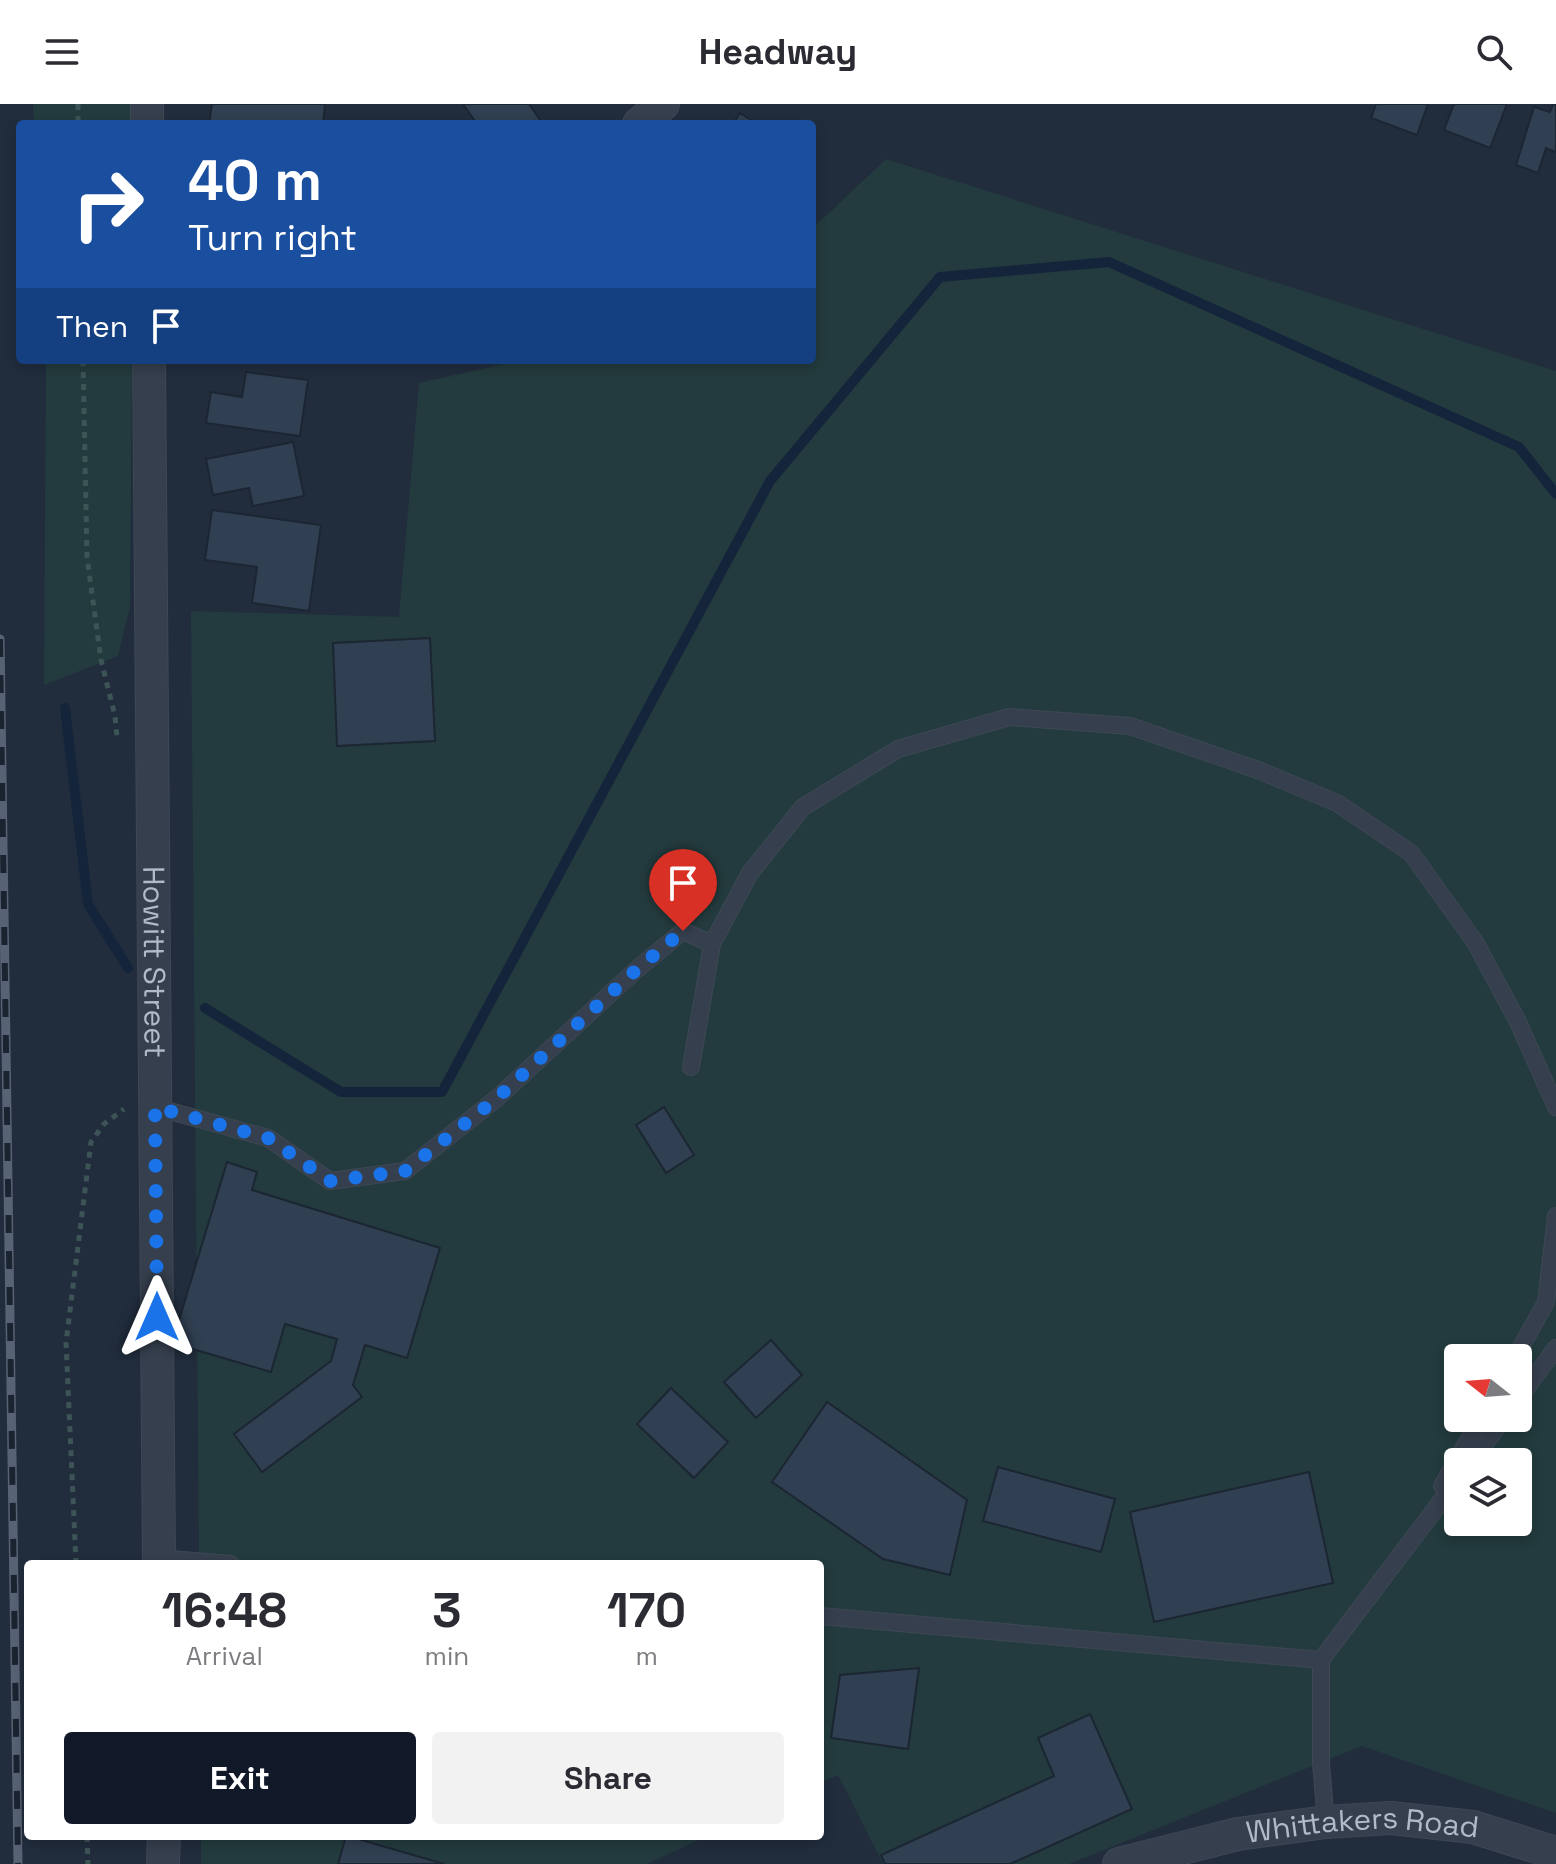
<!DOCTYPE html>
<style>
:root{--surface:#fff;--page:#f2f2f3;--text:#2b2b33;--muted:#7c7c81;--accent:#111827}
body{margin:0;font-family:"Space Grotesk",sans-serif;background:var(--page);color:var(--text);height:100vh;display:flex;flex-direction:column;font-size:30px;white-space:nowrap}
*{box-sizing:border-box;margin:0}
p{font-size:26px;color:var(--muted)}
.icon{flex:none;width:44px;height:44px;fill:none;stroke:currentColor;stroke-width:2;stroke-linecap:round;stroke-linejoin:round}
.map{position:relative;flex:1;overflow:hidden}
.drawer{position:absolute;left:24px;top:1456px;width:800px;height:280px;display:flex;flex-direction:column;background:var(--surface);border-radius:8px;box-shadow:0 4px 12px #0003}
.drawer>*{flex:none}
.banner{position:absolute;left:16px;top:16px;width:800px;height:244px;border-radius:8px;box-shadow:0 4px 12px #0003;background:#1a4fa0;color:#fff;overflow:hidden}
.needle{width:52px;rotate:287deg}
.tools{position:absolute;left:1444px;top:1240px;display:grid;gap:16px}
.tools a{display:grid;place-items:center;width:88px;height:88px;border-radius:8px;background:var(--surface);box-shadow:0 4px 12px #0003;font-size:40px}
.pin{position:absolute;display:grid;place-items:center;width:68px;height:68px;color:#fff;margin:-82px -34px;border-radius:50% 50% 50% 0;rotate:-45deg;box-shadow:0 0 8px #0007}
.pin .icon{rotate:45deg}
.me{position:absolute;width:88px;margin:-44px;rotate:0deg;stroke-linejoin:round;filter:drop-shadow(0 0 6px #0008)}
.turn{display:flex;align-items:center;gap:28px;height:168px;padding:0 40px;font-size:36px}
.turn .icon{width:104px;height:104px;stroke-width:2.5}
.turn b{display:block;font-size:56px;line-height:68px}
.then{display:flex;align-items:center;height:76px;padding:0 40px;background:#0003;gap:16px;font-size:30px}
.eta{display:flex;justify-content:space-evenly;align-items:center;height:136px;text-align:center}
.eta b{font-size:48px;font-weight:600;line-height:56px}
.button{display:flex;gap:16px;margin-top:auto;padding:16px 40px}
.button a{flex:1;height:92px;border-radius:8px;background:var(--accent);color:#fff;font-size:32px;font-weight:600;line-height:92px;text-align:center}
.button a+a{background:var(--page);color:var(--text)}
header{display:flex;justify-content:space-between;align-items:center;height:104px;padding:0 40px;background:var(--surface);font-size:36px;font-weight:600}
.map>svg:first-child{display:block}
.green{fill:#233b3e;fill-rule:evenodd}
.lines{fill:none;stroke-linecap:round;stroke-linejoin:round}
.stream{stroke:#14253b;stroke-width:10}
.building{fill:#303f51;stroke:#1c2633;stroke-width:2}
.service-casing{stroke:#3e4855;stroke-width:18}
.minor-casing{stroke:#3e4855;stroke-width:34}
.path{stroke:#3c5456;stroke-width:5;stroke-dasharray:6 6;stroke-linecap:butt}
.service{stroke:#353f4d;stroke-width:16}
.minor{stroke:#353f4d;stroke-width:32}
.rail-casing{stroke:#576374;stroke-width:9}
.rail{stroke:#1a2431;stroke-width:6;stroke-dasharray:18;stroke-linecap:butt}
.route{stroke:#1a73e8;stroke-width:14;stroke-dasharray:0 25.2}
.labels{text-anchor:middle;stroke-width:8;stroke-linejoin:round;paint-order:stroke}
.street-label{font-size:30px;fill:#b0bac8;stroke:#1a2431}
</style>
<header><svg class="icon" aria-label="menu" viewBox="0 0 24 24"><path d="M4 6h16M4 12h16M4 18h16"/></svg>Headway<svg class="icon" aria-label="search" viewBox="0 0 24 24"><circle cx="10" cy="10" r="6"/><path d="M15 15l6 6"/></svg></header>
<div class="map">
<svg width="1556" height="1760" viewBox="0 0 1556 1760">
<rect width="100%" height="100%" fill="#212d3d"/>
<g class="green">
<polygon points="33,0 134,0 134,20 34,20"/>
<path d="M886,55L1556,267V1709L1362,1642L1069,1760H883L838,1671L820,1679V1460H199L191,507L399,513L419,279L522,256H812V125ZM1458,1254H1518V1314H1458ZM1458,1358H1518V1418H1458Z"/>
<polygon points="46,256 132,256 130,503 118,552 44,581"/>
<polygon points="201,1732 707,1732 647,1760 201,1760"/>
</g>
<g class="lines">
<g class="stream">
<polyline points="65,604 88,800 128,864"/>
<polyline points="205,904 341,988 442,988 770,377 940,173 1109,158 1519,343 1556,390"/>
</g>
</g>
<g class="building">
<polygon points="212,0 325,0 323,20 209,20"/>
<polygon points="463,0 529,0 540,16 534,20 477,20"/>
<polygon points="1376,0 1428,0 1417,31 1371,14"/>
<polygon points="1454,0 1507,0 1490,44 1444,26"/>
<polygon points="1553,0 1556,0 1556,48 1546,44 1538,69 1516,61 1534,3 1550,8"/>
<polygon points="740,9 757,20 733,20"/>
<polygon points="246,268 308,276 300,332 206,319 211,288 242,293"/>
<polygon points="293,338 304,392 253,402 249,384 213,391 206,355"/>
<polygon points="212,406 321,421 309,507 252,499 257,463 205,456"/>
<polygon points="430,534 435,637 337,642 333,539"/>
<polygon points="664,1003 694,1051 666,1069 636,1021"/>
<polygon points="227,1058 257,1068 252,1086 440,1144 407,1254 365,1241 353,1281 362,1293 262,1368 234,1330 331,1257 337,1235 285,1220 271,1268 172,1239"/>
<polygon points="771,1236 802,1271 756,1314 724,1278"/>
<polygon points="671,1284 728,1338 694,1374 637,1320"/>
<polygon points="827,1298 967,1396 950,1471 883,1455 772,1378"/>
<polygon points="998,1363 1115,1395 1101,1448 983,1417"/>
<polygon points="1309,1368 1333,1479 1154,1518 1130,1408"/>
<polygon points="919,1564 908,1645 831,1634 840,1571"/>
<polygon points="1090,1610 1132,1705 1010,1760 885,1760 881,1751 1054,1672 1038,1634"/>
<polygon points="346,1732 348,1732 444,1760 338,1760"/>
</g>
<g class="lines">
<defs>
<g id="service">
<polyline points="691,963 712,840 750,769 803,703 898,645 1009,613 1130,622 1258,666 1337,699 1411,749 1475,838 1517,916 1556,1003"/>
<polyline points="155,1003 268,1034 330,1077 405,1067 496,995 636,866 683,827 712,840"/>
<polyline points="1515,1254 1546,1198 1556,1112"/>
<polyline points="1518,1295 1556,1244"/>
<polyline points="1471,1358 1504,1314"/>
<polyline points="1442,1382 1481,1314"/>
<polyline points="159,1454 231,1460"/>
<polyline points="820,1512 1321,1556"/>
<polyline points="1326,1718 1321,1659 1321,1556 1458,1375"/>
</g>
<g id="minor">
<polyline points="147,0 147,20"/>
<polyline points="639,20 663,0"/>
<path id="s1" d="M149,256L159,1460"/>
<polyline points="163,1760 164,1732"/>
<path id="s2" d="M1119,1760L1238,1730L1326,1718L1391,1714L1473,1723L1556,1749"/>
</g>
</defs>
<use href="#service" class="service-casing"/>
<use href="#minor" class="minor-casing"/>
<g class="path">
<polyline points="78,0 78,20"/>
<polyline points="83,256 87,453 101,556 115,612 117,633"/>
<polyline points="76,1460 66,1239 91,1038 104,1020 124,1005"/>
<polyline points="87,1732 88,1760"/>
</g>
<use href="#service" class="service"/>
<use href="#minor" class="minor"/>
<defs>
<polyline id="rail" points="0,535 18,1760"/>
</defs>
<use href="#rail" class="rail-casing"/>
<use href="#rail" class="rail"/>
</g>
<g class="lines">
<polyline class="route" points="157,1213 155,1003 268,1034 330,1077 405,1067 496,995 636,866 683,827"/>
</g>
<g class="labels">
<g class="street-label">
<text dy="10" stroke="none"><textPath href="#s1" startOffset="602">Howitt Street</textPath></text>
<text dy="10" stroke="none"><textPath href="#s2" startOffset="248">Whittakers Road</textPath></text>
</g>
</g>
</svg>
<div class="tools">
<a><svg class="needle" viewBox="-14 -14 28 28"><path d="M0-13l5 13h-10z" fill="#e53935"/><path d="M0 13l5-13h-10z" fill="#7c7c81"/></svg></a>
<a><svg class="icon" aria-label="layers" viewBox="0 0 24 24"><path d="M12 4l9 5-9 5-9-5zM3 14l9 5 9-5"/></svg></a>
</div>
<div class="pin" style="left:683px;top:827px;background:#d93025"><svg class="icon" aria-label="arrive" viewBox="0 0 24 24"><path d="M6 21V4h12l-3 4 3 4H6"/></svg></div>
<svg class="me" style="left:157px;top:1213px" viewBox="-20 -20 40 40"><path d="M0-17L14 15 0 8-14 15z" fill="#1a73e8" stroke="#fff" stroke-width="4"/></svg>
<div class="banner">
<div class="turn"><svg class="icon" aria-label="right" viewBox="0 0 24 24"><path d="M7 20v-9h11M14 6l5 5-5 5"/></svg><div><b>40 m</b>Turn right</div></div>
<div class="then">Then<svg class="icon" aria-label="arrive" viewBox="0 0 24 24"><path d="M6 21V4h12l-3 4 3 4H6"/></svg></div>
</div>
<section class="drawer">
<div class="eta">
<div><b>16:48</b><p>Arrival</p></div>
<div><b>3</b><p>min</p></div>
<div><b>170</b><p>m</p></div>
</div>
<div class="button"><a>Exit</a><a>Share</a></div>
</section>
</div>
